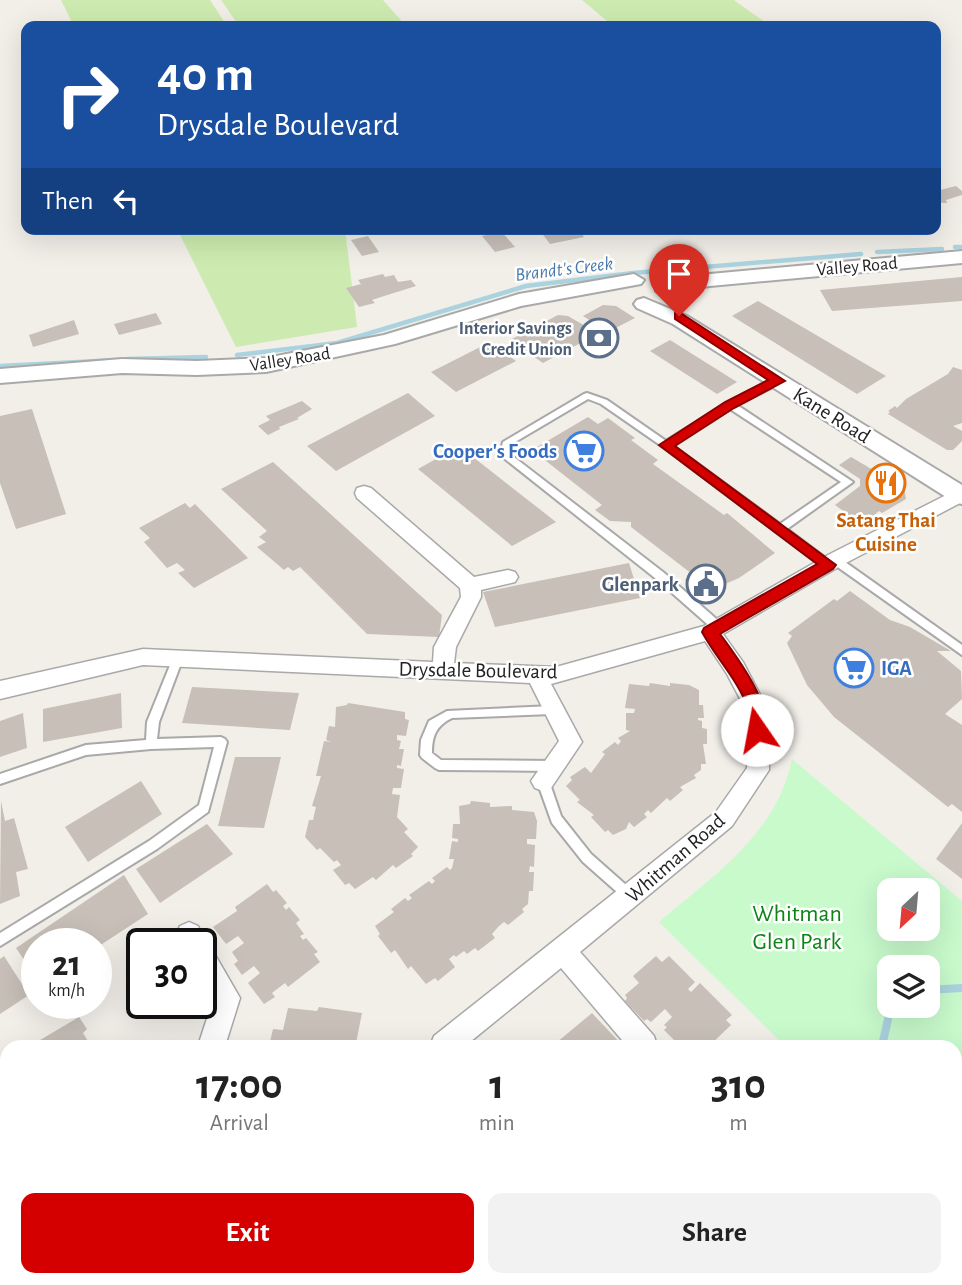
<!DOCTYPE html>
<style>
:root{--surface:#fff;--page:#f2f2f2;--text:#222;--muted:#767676;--accent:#d40000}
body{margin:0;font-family:"Alegreya Sans",sans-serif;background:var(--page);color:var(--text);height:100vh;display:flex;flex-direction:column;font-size:26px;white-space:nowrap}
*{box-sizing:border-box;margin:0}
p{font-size:23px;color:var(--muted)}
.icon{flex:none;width:38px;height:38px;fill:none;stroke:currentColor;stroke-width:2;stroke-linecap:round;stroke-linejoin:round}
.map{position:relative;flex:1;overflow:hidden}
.sheet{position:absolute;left:0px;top:1040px;width:962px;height:247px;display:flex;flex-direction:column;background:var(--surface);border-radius:21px 21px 0 0;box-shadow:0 7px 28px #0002}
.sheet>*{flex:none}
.top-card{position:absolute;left:21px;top:21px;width:920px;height:214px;border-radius:14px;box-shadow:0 7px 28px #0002;background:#1a4fa0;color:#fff;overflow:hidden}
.needle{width:46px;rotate:206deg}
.buttons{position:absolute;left:877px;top:878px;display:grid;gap:14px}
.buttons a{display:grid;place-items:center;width:63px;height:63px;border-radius:14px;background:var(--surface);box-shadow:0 7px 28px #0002;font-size:35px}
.speed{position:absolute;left:21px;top:928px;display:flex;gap:14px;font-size:35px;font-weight:700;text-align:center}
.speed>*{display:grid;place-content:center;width:91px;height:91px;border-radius:50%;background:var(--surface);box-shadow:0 7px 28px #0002;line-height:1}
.speed small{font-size:18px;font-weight:400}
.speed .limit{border:4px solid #111;border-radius:10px;background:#fff;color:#111}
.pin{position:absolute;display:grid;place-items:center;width:60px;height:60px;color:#fff;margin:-72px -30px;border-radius:50% 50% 50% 0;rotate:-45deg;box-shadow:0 0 7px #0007}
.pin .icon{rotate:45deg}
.me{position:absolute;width:77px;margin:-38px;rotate:348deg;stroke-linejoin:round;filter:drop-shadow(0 0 5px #0008)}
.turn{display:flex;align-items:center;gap:24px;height:147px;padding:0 21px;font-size:32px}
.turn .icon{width:91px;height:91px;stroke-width:2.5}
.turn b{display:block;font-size:49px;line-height:60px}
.then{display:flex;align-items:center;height:66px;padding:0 21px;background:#0003;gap:14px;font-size:26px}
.eta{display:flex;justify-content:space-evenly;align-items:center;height:119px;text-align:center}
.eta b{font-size:42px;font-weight:700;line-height:49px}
.button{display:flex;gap:14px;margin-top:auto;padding:14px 21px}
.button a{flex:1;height:80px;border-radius:14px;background:var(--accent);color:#fff;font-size:28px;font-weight:700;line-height:80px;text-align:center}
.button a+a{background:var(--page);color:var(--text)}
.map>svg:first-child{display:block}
.grass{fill:#cdebb0}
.park{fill:#c8facc;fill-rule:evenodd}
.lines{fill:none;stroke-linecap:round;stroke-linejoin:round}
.stream-far1{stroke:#aad3df;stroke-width:4.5}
.stream{stroke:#aad3df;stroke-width:8}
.building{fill:#c7bfb8}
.service-casing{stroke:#a9a9a9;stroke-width:4}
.minor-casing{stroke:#a9a9a9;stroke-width:3}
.tertiary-casing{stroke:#a9a9a9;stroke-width:4}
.service{fill:#fff;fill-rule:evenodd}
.minor{fill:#fff;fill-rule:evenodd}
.tertiary{fill:#fff;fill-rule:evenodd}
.route{fill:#d40000;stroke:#8a0000;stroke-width:2}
.labels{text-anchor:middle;stroke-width:5;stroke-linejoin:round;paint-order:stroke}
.far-street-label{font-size:18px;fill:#222;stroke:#fff}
.far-service-label{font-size:18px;font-weight:bold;fill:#4e5e75;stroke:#fff;text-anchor:end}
.far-water-label{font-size:19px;font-style:italic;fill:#4a7aab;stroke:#fff}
.street-label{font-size:21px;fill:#222;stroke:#fff}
.shop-label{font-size:21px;font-weight:bold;fill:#366cbe;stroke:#fff;text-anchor:end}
.food-label{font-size:21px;font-weight:bold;fill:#c56008;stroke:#fff}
.service-label{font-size:21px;font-weight:bold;fill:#4e5e75;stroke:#fff;text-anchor:end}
.near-park-label{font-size:24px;fill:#0c8416;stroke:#fff}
</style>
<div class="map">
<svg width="962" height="1285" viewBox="0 0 962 1285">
<rect width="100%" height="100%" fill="#f2efe9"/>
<g class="grass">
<polygon points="61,0 210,0 227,26 74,26"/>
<polygon points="221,0 383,0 406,26 239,26"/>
<polygon points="582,0 734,0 766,23 750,26 613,26"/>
<polygon points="177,229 345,229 357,327 236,347"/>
</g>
<g class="park">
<path d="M792,759L962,901V1125L956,1133V1046H785L659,922C714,875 777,834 792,759ZM889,891H928V929H889ZM889,968H928V1006H889Z"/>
<polygon points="695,1279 825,1279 820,1285 689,1285"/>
</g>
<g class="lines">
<g class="stream-far1">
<polyline points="955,247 962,247"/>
<polyline points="877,252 942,249"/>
<polyline points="237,355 337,343 526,286 633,273 861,254"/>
<polyline points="128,359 206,357"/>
<polyline points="0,366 117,360"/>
</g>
<g class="stream">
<polyline points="928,990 962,988"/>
<polyline points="882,1046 891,1006"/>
<polyline points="771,1285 777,1279"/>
</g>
</g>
<g class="building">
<polygon points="956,186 962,191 962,195 946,200 947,203 944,203 936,202 936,191"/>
<polygon points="552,229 579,229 584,237 550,244 541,232"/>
<polygon points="501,231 515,247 495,252 482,236"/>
<polygon points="368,236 379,252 362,256 351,240"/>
<polygon points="383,274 385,277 394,275 398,282 411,280 416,286 381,297 372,300 375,303 359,307 346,288 361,284 358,280"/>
<polygon points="962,277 962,301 832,311 820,290"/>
<polygon points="758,301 886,376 857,394 732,316"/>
<polygon points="603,305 616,306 635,318 608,332 583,316"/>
<polygon points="156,313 162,324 119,335 114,324"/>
<polygon points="558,315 568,316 594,331 594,339 590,338 543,363 510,340"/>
<polygon points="74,320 79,334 33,347 29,335"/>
<polygon points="670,340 737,382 717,394 650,351"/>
<polygon points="490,342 516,361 456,392 431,372"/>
<polygon points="953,367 962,370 962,423 953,426 962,431 962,441 953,450 947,450 888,414 890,412 888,411 895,406 897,408 906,399 948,374"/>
<polygon points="408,393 435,416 336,471 307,446"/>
<polygon points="302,401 312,409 297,418 299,419 279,427 280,429 268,435 258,426 270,420 266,416"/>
<polygon points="32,409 66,514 16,529 0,483 0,416"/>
<polygon points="588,417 598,424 608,418 635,438 631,440 658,460 653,464 724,515 727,513 775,553 739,578 702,594 685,580 692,574 631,527 631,522 610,521 595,510 602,505 532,450"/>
<polygon points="459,446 556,522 512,546 418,469"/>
<polygon points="851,457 904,488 906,499 882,513 879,511 868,520 854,519 835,505 860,486 860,479 839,465"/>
<polygon points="273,462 442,615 439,637 367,634 300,567 293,571 288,567 284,570 257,547 266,542 259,537 267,531 221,489"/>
<polygon points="185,503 190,508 195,504 248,558 194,588 178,573 185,570 177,563 167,568 144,542 150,538 139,528"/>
<polygon points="629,563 640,598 495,627 483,592"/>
<polygon points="850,591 890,620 910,627 951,651 937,651 961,671 962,699 945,714 962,725 962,812 952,804 948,807 834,717 807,685 787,643 792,636 788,633 834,599 837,601"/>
<polygon points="650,683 670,686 670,683 689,685 699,690 699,705 703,705 704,718 698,718 698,720 702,721 702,728 707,729 707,744 703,744 706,764 701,764 701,770 694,775 696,778 680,787 683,790 670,801 667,798 651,813 648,810 644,814 647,817 634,827 629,822 626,829 613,835 608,830 605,832 591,817 594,815 577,802 580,800 566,786 572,780 570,777 585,767 591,773 605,754 602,752 615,742 618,745 621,741 618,738 630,731 626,730 626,713 634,713 635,709 625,708 629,684 649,686"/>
<polygon points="192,687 299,693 290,730 182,723"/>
<polygon points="121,693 122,728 43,742 43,709"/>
<polygon points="348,703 405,712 405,719 409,720 406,736 397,735 397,740 401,741 399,749 404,749 401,766 397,765 397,768 404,769 401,788 393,788 392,794 400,795 397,817 408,829 404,832 418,847 411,854 413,856 396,868 393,865 376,880 373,877 355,889 349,883 345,885 333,870 341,865 337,860 334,862 320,848 317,850 305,837 309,820 313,820 316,807 312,806 321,776 316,776 324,741 331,742 326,740 329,726 335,727 336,707 347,705"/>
<polygon points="23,713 27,748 0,757 0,721"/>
<polygon points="235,757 281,757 264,828 218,826"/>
<polygon points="141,781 162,814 88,862 65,827"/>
<polygon points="1,801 5,821 14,818 28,869 16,872 20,896 0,904"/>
<polygon points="471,801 490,803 490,807 512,806 512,810 534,812 537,821 536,839 527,839 527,844 535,845 534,867 530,866 529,872 534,872 533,891 529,891 528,904 522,909 524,912 508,925 504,922 499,926 492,934 495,938 478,951 475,948 467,954 464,951 456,957 454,955 449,959 455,967 438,981 435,978 426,984 411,966 408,969 395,950 391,953 378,936 380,934 375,926 394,912 391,909 405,898 408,901 412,898 409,895 429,881 432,884 435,881 432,878 447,867 450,870 452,868 454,859 449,859 452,841 458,842 458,839 452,838 453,824 460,824 459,806 470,804"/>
<polygon points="962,823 962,879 936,859"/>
<polygon points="207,824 233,854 160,903 136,869"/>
<polygon points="124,875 148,914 96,948 96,943 37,943 37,979 16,948"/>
<polygon points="267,884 273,892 276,890 287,903 283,906 286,910 289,907 300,920 296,923 304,934 300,936 303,940 306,938 318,952 314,954 320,962 288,987 285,983 272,993 275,997 264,1004 248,983 260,973 254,966 242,975 234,964 238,961 232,952 244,943 238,936 226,944 213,927 237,911 235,907"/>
<polygon points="4,956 29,995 0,1014 0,959"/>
<polygon points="656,956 662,962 669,956 695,982 688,989 691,992 700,983 732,1015 726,1020 731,1025 709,1046 701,1043 697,1046 680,1046 664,1030 667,1027 664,1025 672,1017 665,1009 651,1022 647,1019 644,1021 625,1001 627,998 625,995 639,983 633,976"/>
<polygon points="319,1007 362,1013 356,1043 345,1042 344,1046 269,1046 273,1029 283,1030 288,1008 317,1011"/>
<polygon points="592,1013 623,1046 559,1046 556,1043"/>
<polygon points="79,1017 87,1029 83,1033 91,1046 30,1046"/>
<polygon points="7,1063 7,1119 0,1111 0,1068"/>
<polygon points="0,1141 7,1152 7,1176 0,1181"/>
<polygon points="962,1230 962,1273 956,1266 956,1238"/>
<polygon points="47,1279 112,1279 115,1285 50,1285"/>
<polygon points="160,1279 214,1279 210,1282 212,1285 163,1285"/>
<polygon points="390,1279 461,1279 464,1285 396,1285"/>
<polygon points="579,1279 638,1279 641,1285 582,1285"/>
</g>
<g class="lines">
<defs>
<g id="service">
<path d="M778,378L781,379V383L737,405L853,482L787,529L831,562L830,560L832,557H838L962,645V655L832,563L833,565L832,568H824L663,447L601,404L588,399L510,445V454L663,572L722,624L723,627L722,630H714L655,578L500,455L503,442L584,394L587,393L607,400L666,441L727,403ZM730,409L841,482L780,524L672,445Z"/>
<polygon points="178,654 182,655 183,658 159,722 157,739 221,737 225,739 227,742 208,812 157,849 0,946 0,933 149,841 199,805 214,747 151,749 86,755 0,784 0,774 86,745 146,740 147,722 173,658 174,655"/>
<path d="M552,706L556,707L558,710L556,713L552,714L452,718C436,726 432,736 432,753L441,760L554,761L558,763L560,766L558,769L554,771L439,770L435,768L422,758L420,755L421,740L429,721L447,711Z"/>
<polygon points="543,776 547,778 549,781 561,816 591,854 634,892 636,896 634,900 630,902 626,900 583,862 552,823 537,781 539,778"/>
</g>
<g id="minor">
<polygon points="364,486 371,488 474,577 508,570 515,572 518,577 515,582 481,590 481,597 456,647 454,663 556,667 704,626 828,555 962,487 962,502 842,565 723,634 743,662 768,710 769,770 732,826 580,952 654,1036 657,1046 627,1046 561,968 465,1046 430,1046 434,1036 716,812 747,768 746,710 727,674 705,641 551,684 582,742 551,788 543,791 535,788 531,781 559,741 530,683 143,665 0,699 0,681 143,649 433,662 434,647 461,597 460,588 357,498 355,493 357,488"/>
<polygon points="189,922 198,926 206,945 210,946 240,998 225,1046 198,1046 213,1000 201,979 201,943 180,943 176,934 180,926"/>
<polygon points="287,1279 317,1279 316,1285 286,1285"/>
<polygon points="477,1279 510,1279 508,1285 475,1285"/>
</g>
<g id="tertiary">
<polygon points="962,251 962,263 710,286 680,290 666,297 656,291 667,281 710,274"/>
<polygon points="634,274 644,280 641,284 521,306 395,344 266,372 197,375 122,373 0,383 0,369 122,359 197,361 266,358 384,335 519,294"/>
<polygon points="644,298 687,316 962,485 962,504 954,502 673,324 637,308 634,304 637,300"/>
</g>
</defs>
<use href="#service" class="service-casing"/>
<use href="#minor" class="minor-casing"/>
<use href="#tertiary" class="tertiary-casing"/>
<use href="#service" class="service"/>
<use href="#minor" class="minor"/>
<use href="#tertiary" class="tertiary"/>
</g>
<path class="route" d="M679,312L785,381L734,408L675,446L836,565L833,569L720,634C736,656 776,708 763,735H751C747,726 751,717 748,708C738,680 716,658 702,632L704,628L817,564L659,445L725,402L768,380L675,319V313Z"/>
<defs>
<symbol id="bank-ring" viewBox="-11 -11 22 22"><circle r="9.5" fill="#fff" stroke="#5c6f8a" stroke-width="1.5"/><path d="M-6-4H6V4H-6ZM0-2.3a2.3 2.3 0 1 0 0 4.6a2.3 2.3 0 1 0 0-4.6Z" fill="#5c6f8a"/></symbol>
<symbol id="supermarket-ring" viewBox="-11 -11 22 22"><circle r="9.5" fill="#fff" stroke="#3f7fe0" stroke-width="1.5"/><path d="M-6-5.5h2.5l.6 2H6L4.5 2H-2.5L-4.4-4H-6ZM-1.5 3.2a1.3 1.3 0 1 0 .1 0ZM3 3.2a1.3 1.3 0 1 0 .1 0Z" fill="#3f7fe0"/></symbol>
<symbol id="restaurant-ring" viewBox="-11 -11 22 22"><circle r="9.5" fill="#fff" stroke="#e8710a" stroke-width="1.5"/><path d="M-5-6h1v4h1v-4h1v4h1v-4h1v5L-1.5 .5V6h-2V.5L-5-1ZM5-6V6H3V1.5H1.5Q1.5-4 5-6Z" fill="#e8710a"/></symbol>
<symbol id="civic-ring" viewBox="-11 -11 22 22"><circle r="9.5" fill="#fff" stroke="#5c6f8a" stroke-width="1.5"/><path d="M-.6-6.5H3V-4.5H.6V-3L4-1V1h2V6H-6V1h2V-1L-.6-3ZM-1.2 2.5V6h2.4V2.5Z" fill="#5c6f8a"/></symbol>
</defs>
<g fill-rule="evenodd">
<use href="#bank-ring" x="577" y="316" width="44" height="44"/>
<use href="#supermarket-ring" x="562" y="429" width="44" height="44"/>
<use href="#restaurant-ring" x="864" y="461" width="44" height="44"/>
<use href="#civic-ring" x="684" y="562" width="44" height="44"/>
<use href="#supermarket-ring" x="832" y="646" width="44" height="44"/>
</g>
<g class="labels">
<g class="far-street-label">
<text transform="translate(857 266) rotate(-5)" y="6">Valley Road</text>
<text transform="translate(290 359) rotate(-9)" y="6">Valley Road</text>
</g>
<g class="far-service-label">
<text x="572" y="334">Interior Savings<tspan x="572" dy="21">Credit Union</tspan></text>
</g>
<g class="far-water-label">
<text transform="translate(564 268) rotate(-7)" y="7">Brandt's Creek</text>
</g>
<g class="street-label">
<text transform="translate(832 415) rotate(32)" y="7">Kane Road</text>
<text transform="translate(478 670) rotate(1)" y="7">Drysdale Boulevard</text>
<text transform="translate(675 858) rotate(-41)" y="7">Whitman Road</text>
</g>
<g class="shop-label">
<text x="557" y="458">Cooper's Foods</text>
<text x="881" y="675" text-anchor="start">IGA</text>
</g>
<g class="food-label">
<text x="886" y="527">Satang Thai<tspan x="886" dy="24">Cuisine</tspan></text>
</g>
<g class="service-label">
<text x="679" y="591">Glenpark</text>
</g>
<g class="near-park-label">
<text x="797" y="921">Whitman<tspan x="797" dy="28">Glen Park</tspan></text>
</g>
</g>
</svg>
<div class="buttons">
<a><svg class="needle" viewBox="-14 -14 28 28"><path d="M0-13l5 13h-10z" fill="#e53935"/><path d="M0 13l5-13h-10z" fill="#767676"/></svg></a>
<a><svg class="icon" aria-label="layers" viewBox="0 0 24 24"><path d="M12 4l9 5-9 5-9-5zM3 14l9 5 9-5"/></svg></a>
</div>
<div class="speed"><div>21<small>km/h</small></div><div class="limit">30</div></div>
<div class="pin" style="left:679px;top:316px;background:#d93025"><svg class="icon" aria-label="arrive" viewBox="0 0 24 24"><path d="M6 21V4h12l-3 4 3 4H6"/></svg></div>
<svg class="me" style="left:757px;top:730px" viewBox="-20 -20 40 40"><circle r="19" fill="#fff"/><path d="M0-13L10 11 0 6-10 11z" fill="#d40000"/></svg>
<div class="top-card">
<div class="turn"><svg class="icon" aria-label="right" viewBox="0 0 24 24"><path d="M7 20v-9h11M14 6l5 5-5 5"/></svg><div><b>40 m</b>Drysdale Boulevard</div></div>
<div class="then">Then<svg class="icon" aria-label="left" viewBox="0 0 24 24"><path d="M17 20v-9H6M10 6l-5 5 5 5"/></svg></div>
</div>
<section class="sheet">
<div class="eta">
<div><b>17:00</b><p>Arrival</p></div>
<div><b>1</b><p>min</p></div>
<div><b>310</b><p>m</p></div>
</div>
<div class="button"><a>Exit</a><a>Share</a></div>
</section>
</div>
